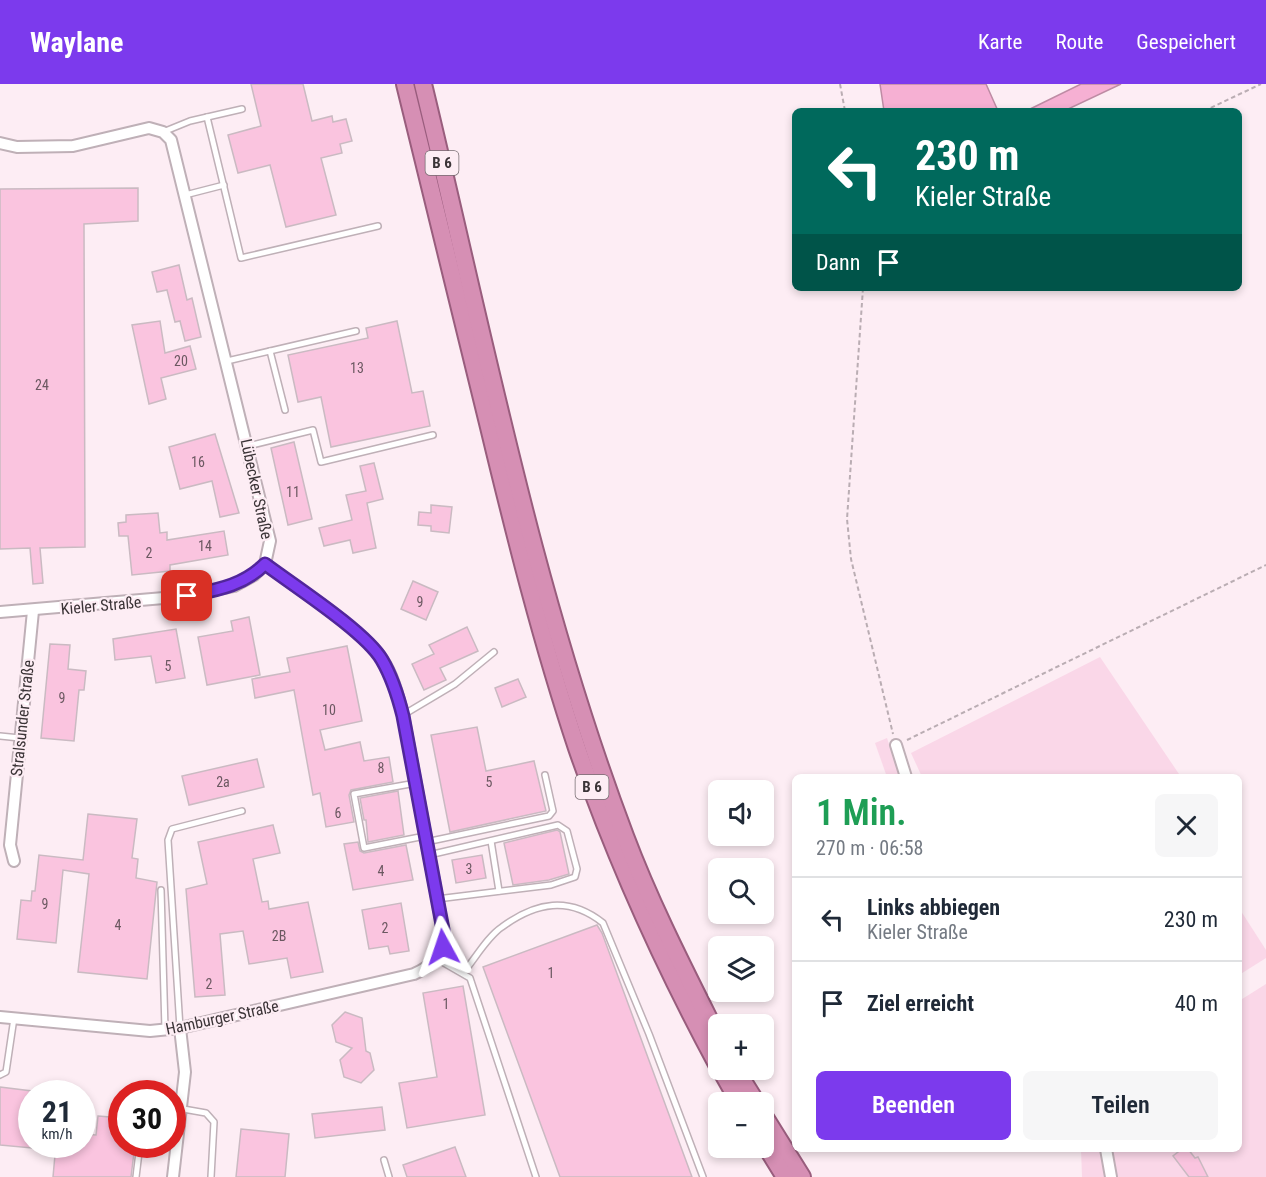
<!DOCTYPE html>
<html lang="de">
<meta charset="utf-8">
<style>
:root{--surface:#fff;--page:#f6f6f7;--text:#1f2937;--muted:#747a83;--line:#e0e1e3;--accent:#7c3aed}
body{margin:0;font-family:"Roboto Condensed",sans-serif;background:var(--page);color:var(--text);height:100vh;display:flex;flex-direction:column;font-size:22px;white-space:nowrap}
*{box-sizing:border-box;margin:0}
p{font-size:20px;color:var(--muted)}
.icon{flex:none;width:33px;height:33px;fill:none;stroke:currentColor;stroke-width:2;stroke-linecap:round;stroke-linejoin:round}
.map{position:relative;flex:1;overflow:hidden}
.panel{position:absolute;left:792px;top:690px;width:450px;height:378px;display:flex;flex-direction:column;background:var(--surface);border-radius:9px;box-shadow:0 3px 9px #0003}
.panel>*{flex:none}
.hud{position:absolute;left:792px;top:24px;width:450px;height:183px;border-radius:9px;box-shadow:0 3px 9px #0003;background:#00695c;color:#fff;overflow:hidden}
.buttons{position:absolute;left:708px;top:696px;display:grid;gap:12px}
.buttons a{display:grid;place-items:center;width:66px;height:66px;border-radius:9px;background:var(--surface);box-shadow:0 3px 9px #0003;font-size:30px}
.speed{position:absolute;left:18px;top:996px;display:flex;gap:12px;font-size:30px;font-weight:700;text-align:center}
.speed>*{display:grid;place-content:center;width:78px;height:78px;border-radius:50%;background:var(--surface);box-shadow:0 3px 9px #0003;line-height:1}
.speed small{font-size:15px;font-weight:400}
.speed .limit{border:9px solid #d22;background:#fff;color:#111}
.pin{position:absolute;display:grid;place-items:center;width:51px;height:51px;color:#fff;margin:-26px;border-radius:12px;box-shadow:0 3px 9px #0006}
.me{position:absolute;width:66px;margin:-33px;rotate:355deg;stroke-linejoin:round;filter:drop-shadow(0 0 4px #0008)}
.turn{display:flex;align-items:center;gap:21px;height:126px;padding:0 24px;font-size:27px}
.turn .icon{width:78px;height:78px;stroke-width:2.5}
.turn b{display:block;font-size:42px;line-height:51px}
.then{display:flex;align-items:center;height:57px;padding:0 24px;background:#0003;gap:12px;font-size:22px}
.round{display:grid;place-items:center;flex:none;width:63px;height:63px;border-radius:9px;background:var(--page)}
.headline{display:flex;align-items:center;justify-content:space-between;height:102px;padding:0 24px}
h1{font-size:36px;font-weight:600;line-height:45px;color:#1e9e55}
.button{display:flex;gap:12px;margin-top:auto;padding:12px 24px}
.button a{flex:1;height:69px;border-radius:9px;background:var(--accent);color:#fff;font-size:24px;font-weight:600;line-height:69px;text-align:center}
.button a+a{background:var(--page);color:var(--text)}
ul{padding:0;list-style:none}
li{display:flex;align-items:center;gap:18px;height:84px;padding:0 24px;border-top:2px solid var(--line)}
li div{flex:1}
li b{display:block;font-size:22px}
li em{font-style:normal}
header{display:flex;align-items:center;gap:36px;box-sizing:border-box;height:84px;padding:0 30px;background:var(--accent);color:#fff}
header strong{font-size:28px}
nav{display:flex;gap:33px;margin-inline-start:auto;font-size:21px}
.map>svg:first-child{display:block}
.green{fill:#fad7e8}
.water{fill:#f6b0d3;stroke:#be8ba4;stroke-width:1.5}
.building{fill:#fac4df;stroke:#cabac2;stroke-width:1.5}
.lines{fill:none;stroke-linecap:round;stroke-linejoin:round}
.service-casing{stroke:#bfb0b7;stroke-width:8}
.minor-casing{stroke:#bfb0b7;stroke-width:14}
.trunk-casing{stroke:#995d7d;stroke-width:20}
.path{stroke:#baadb3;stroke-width:2;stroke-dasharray:4.5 3;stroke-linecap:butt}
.service{stroke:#fff;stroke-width:5}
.minor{stroke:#fff;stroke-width:10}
.trunk{stroke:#d68fb4;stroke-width:16}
.route-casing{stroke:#51269a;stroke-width:15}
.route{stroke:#7c3aed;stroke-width:10}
.labels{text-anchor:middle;stroke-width:4.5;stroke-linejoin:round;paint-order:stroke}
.number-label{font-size:14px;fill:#6b5861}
.shield{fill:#fdedf4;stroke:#756c70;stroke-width:1.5}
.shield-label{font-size:15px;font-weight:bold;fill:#3b3437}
.street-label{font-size:16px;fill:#3b3437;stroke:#fdedf4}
</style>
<header>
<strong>Waylane</strong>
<nav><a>Karte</a><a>Route</a><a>Gespeichert</a></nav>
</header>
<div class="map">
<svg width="1266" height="1093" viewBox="0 0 1266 1093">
<rect width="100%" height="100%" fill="#fdedf4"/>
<g class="green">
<polygon points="1100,573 1181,693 922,693 911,669"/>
<polygon points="887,654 900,693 887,693 875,659"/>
<polygon points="1239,824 1266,866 1266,874 1239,891"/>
<polygon points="1266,900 1266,1093 1082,1093 1081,1065 1239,1065 1239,917"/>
</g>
<g class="water">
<polygon points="880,0 986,0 998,27 884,27"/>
<polygon points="1081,0 1121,0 1064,27 1026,27"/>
</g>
<g class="building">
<polygon points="251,0 303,0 312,37 332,32 333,38 346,35 352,57 340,60 342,69 321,74 336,131 286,143 270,81 238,89 228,51 261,42"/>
<polygon points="138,104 138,137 84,140 85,463 40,464 43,499 33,500 30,464 0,465 0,105"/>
<polygon points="179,181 187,216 192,214 201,253 185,257 180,237 175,238 167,206 157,208 152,188"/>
<polygon points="160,237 165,269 190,262 196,285 161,294 166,315 149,320 132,241"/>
<polygon points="397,237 412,309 423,307 430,342 331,363 321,313 298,318 288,271 368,254 366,244"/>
<polygon points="215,350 239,429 220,433 212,397 180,405 169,363"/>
<polygon points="294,358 312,435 288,441 271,364"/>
<polygon points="374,379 383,415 367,419 376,464 353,469 350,456 324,462 319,444 352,436 346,411 366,407 360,382"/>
<polygon points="431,421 452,423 449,449 431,447 431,442 418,441 419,428 431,429"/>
<polygon points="158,429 160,449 167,448 167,456 224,447 228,471 170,481 170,487 132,491 128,452 119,452 118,439 126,438 126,431"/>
<polygon points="413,497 438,508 426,536 401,525"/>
<polygon points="249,533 260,591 207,601 198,553 233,547 231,537"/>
<polygon points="467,543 478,567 440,584 446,596 424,606 412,580 434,570 429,561"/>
<polygon points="176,545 185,594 156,599 151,572 115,576 113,555"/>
<polygon points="50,560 70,561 68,585 86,587 84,606 79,606 74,657 41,654"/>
<polygon points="347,562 362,637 320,646 325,666 360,658 364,677 389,673 393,698 351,706 349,711 354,738 326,743 320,709 313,711 294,606 255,614 252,595 290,588 287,574"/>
<polygon points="518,595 526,613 502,623 495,604"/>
<polygon points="477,643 486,687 534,677 546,727 450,748 431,651"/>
<polygon points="257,675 264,703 189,721 182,692"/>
<polygon points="398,707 404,751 368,758 366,736 364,736 360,714"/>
<polygon points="88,730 137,735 132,774 138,775 136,794 157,798 147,895 78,888 89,790 63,786 56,859 17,855 21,816 31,817 32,807 35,807 39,771 83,776"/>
<polygon points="273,741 280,769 253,775 262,818 268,817 269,825 308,818 323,888 291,894 287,874 249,880 243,847 220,850 225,911 195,913 186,805 207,800 198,758"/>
<polygon points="557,746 560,748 569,790 549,796 513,801 504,759"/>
<polygon points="358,758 360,767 364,769 406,761 413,796 353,806 344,760"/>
<polygon points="482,771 486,794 456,799 452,776"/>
<polygon points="401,819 409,867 390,870 388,862 369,865 362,826"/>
<polygon points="597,841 602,849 692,1093 560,1093 483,883"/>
<polygon points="463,902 485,1031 407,1044 399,999 437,993 423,909"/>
<polygon points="345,928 362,934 366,967 370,969 374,986 361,999 344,993 340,976 352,964 336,958 332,941"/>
<polygon points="0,1003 32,1007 32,1064 0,1061"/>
<polygon points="382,1023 385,1046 315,1054 312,1030"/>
<polygon points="98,1032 122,1034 122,1060 135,1060 131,1093 53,1093 56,1060 82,1060 82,1050 96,1051"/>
<polygon points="241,1045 289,1050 285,1093 236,1093"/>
<polygon points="455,1063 466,1093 407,1093 403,1081"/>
<polygon points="1182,1065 1188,1065 1195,1074 1198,1073 1208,1093 1189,1093 1173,1072"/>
</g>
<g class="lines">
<defs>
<g id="service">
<polyline points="207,33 241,174 378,142"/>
<polyline points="163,48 190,37 242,25"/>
<polyline points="185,111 224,101"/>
<polyline points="270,267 285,326"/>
<polyline points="227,277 356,247"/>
<polyline points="248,362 313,346 321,378 433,351"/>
<polyline points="403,631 455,600 494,568"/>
<polyline points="0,652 20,654"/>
<polyline points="416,699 354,710 364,764 425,752"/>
<polyline points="491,757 499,807"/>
<polyline points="426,758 549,732 553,727 545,691"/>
<polyline points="429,771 558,741 567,747 577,785 575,793 551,801 437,815"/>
<polyline points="161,806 165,945"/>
<polyline points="437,875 470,894 536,1093"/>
<path d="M463,889C475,875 487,853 502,843C536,818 569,812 603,839L649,950L703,1093"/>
<polyline points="180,944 168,756 172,745 242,727"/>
<polyline points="0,991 6,988 14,934"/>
<polyline points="172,1023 206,1029 214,1038 211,1093"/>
<polyline points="384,1076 389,1093"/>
<polyline points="136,1093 140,1060"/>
</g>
<g id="minor">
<polyline points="0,59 17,63 73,62 149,44 163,48 171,56 270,457 265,480 254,491 234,502 187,512 0,528"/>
<polyline points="896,661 906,693"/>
<polyline points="14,777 10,761 33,527"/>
<path d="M0,933L150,947L180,944L414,890C432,882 442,872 444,851L403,631C398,612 393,591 382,575C362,545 295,503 265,480"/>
<polyline points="1106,1065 1111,1093"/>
<polyline points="173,1093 185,988 180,944"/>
</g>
<g id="trunk">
<path d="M405,0C433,114 461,229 489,343C515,451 542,559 577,664C615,774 663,880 718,982"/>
<path d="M423,0C484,252 533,509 625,752C651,821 685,887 718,953"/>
<polyline points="721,986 739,1018"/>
<polyline points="736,986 756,1018"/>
<polyline points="764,1032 802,1093"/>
<polyline points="764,1059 785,1093"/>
</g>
</defs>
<use href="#service" class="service-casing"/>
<use href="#minor" class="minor-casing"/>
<use href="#trunk" class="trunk-casing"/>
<g class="path">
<polyline points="840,0 845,27"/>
<polyline points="1204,27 1261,0"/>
<polyline points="863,204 847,435 851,475 893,650"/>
<polyline points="907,656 1266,481"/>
</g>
<use href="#service" class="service"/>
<use href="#minor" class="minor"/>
<use href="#trunk" class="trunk"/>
</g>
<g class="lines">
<defs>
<path id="route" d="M187,512C216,506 243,502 265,480C293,501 366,548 382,576C392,593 398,612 403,632L444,851L443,863"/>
</defs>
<use href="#route" class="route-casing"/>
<use href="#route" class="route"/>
</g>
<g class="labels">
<g class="number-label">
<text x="181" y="282">20</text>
<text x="357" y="289">13</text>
<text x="42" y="306">24</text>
<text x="198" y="383">16</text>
<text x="293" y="413">11</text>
<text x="205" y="467">14</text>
<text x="149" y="474">2</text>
<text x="420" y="523">9</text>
<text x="168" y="587">5</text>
<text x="62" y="619">9</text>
<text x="329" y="631">10</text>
<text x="381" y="689">8</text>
<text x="223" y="703">2a</text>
<text x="489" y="703">5</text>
<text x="338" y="734">6</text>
<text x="469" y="790">3</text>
<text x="381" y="792">4</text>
<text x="45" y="825">9</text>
<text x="118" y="846">4</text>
<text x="385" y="849">2</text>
<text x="279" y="857">2B</text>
<text x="551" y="894">1</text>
<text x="209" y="905">2</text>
<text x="446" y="925">1</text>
</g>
<g class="shield">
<rect x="425.5" y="67" width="33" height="24" rx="4.5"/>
<rect x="575.5" y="691" width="33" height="24" rx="4.5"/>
</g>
<g class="shield-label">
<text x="442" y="84">B 6</text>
<text x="592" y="708">B 6</text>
</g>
<g class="street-label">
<text transform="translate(257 405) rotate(78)" y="6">Lübecker Straße</text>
<text transform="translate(101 521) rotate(-5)" y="6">Kieler Straße</text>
<text transform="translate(22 634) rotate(-84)" y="6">Stralsunder Straße</text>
<text transform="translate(222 933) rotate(-12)" y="6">Hamburger Straße</text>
</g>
</g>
</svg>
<div class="buttons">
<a><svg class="icon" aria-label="sound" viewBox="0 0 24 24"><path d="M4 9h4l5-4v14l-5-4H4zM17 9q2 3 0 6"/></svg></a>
<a><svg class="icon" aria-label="search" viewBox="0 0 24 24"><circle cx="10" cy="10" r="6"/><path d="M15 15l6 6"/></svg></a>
<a><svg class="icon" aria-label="layers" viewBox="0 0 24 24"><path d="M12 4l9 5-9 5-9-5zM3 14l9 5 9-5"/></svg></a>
<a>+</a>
<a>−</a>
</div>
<div class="speed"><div>21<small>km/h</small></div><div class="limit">30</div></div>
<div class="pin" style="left:187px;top:512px;background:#d93025"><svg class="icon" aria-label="arrive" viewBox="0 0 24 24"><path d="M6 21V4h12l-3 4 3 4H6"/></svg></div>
<svg class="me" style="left:443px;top:863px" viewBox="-20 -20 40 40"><path d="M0-17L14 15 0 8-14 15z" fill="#7c3aed" stroke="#fff" stroke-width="4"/></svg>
<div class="hud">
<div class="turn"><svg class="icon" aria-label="left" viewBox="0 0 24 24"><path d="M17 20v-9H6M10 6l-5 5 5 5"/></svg><div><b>230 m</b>Kieler Straße</div></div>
<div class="then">Dann<svg class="icon" aria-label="arrive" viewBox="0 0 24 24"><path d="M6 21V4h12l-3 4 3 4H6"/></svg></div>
</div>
<section class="panel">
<div class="headline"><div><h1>1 Min.</h1><p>270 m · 06:58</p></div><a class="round"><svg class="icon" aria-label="close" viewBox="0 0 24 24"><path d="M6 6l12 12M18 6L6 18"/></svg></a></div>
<ul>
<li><svg class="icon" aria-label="left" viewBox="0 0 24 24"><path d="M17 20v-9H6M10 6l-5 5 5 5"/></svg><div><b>Links abbiegen</b><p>Kieler Straße</p></div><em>230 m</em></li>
<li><svg class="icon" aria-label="arrive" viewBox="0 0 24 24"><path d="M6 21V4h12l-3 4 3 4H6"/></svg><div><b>Ziel erreicht</b></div><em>40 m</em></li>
</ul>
<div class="button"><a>Beenden</a><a>Teilen</a></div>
</section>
</div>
